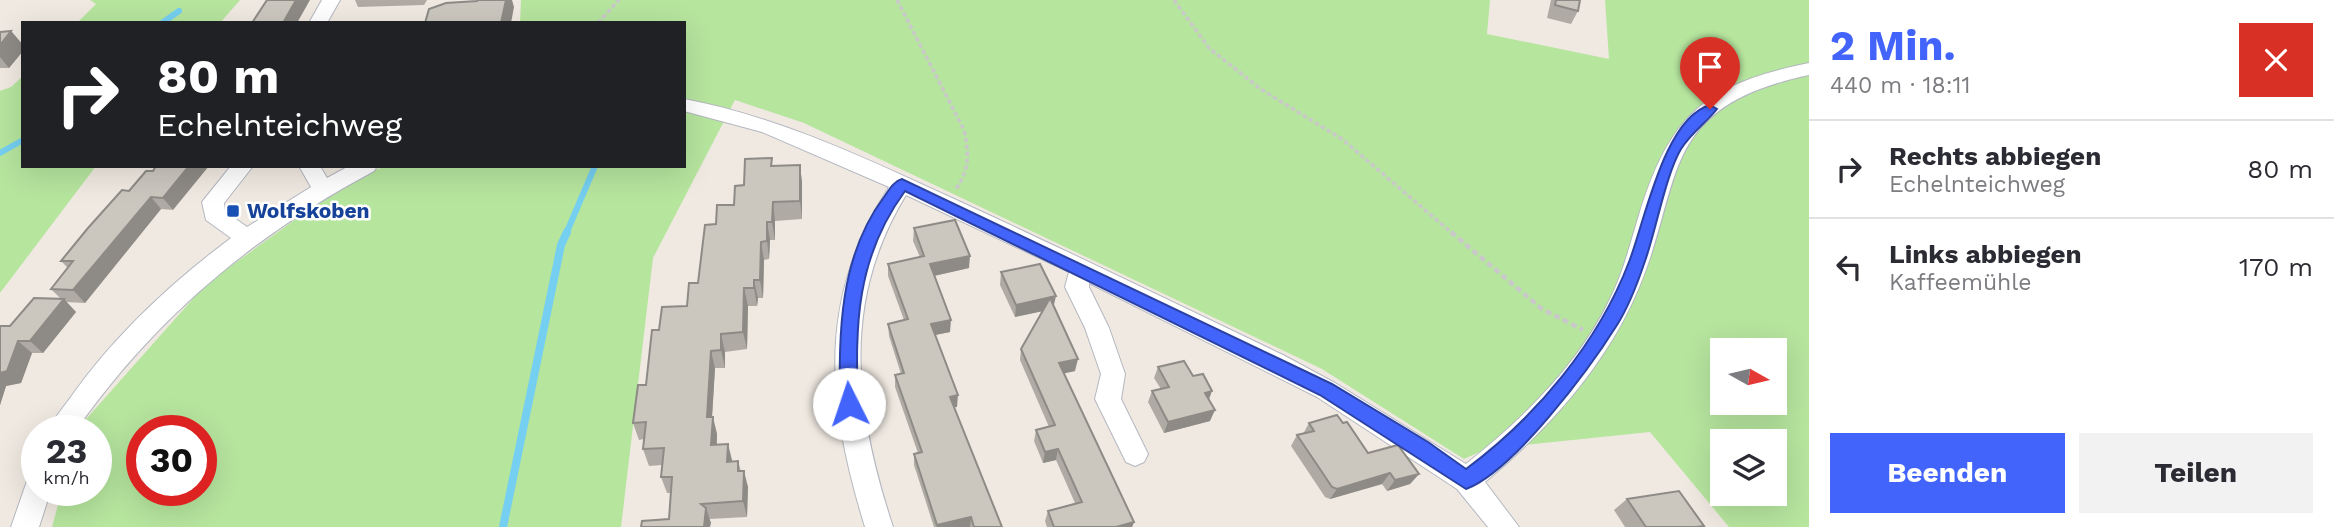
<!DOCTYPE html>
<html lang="de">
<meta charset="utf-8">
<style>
:root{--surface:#fff;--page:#f2f2f3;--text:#2b2b33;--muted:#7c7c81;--line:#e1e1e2;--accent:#4264fb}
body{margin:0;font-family:"Work Sans",sans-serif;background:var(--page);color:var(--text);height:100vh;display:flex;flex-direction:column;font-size:26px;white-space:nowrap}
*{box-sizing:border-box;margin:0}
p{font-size:23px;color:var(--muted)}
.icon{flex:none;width:38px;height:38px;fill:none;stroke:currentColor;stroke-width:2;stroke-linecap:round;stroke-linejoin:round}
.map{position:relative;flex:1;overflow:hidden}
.sheet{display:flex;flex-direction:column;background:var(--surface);width:525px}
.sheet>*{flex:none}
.top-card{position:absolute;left:21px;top:21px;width:665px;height:147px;border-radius:0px;box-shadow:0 7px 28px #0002;background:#202124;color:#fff;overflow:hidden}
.needle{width:46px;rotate:98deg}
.buttons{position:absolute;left:1710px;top:338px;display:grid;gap:14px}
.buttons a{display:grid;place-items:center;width:77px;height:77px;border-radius:0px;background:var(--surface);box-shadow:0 7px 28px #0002;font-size:35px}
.speed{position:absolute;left:21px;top:415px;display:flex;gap:14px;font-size:35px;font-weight:700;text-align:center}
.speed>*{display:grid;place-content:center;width:91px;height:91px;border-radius:50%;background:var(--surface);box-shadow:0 7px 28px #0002;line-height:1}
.speed small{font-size:18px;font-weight:400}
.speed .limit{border:10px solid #d22;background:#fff;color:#111}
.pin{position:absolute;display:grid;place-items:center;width:60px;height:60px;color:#fff;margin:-72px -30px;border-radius:50% 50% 50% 0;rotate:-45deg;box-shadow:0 0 7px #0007}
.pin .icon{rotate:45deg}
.me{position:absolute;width:77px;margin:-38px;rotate:356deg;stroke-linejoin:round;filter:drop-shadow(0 0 5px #0008)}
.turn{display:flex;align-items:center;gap:24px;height:147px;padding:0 21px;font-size:32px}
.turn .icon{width:91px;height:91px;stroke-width:2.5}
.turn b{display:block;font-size:49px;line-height:60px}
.round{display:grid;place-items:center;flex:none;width:74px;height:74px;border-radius:0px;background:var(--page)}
.summary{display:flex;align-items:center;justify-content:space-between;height:119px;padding:0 21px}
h1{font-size:42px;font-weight:700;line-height:52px;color:var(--accent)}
.cta{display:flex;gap:14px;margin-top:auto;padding:14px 21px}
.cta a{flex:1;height:80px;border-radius:0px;background:var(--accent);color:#fff;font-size:28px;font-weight:700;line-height:80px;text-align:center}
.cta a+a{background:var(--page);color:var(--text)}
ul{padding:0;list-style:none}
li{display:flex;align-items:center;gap:21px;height:98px;padding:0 21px;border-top:2px solid var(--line)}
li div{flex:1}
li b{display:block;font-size:26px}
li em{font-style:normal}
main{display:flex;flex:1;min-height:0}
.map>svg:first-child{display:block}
.green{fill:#b6e59e;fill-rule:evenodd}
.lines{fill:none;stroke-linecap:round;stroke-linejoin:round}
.stream-far1{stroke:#75cff0;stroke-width:6}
.stream{stroke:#75cff0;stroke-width:8}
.minor-casing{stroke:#b4b7c1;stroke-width:2}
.path-far1{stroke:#c9c9c9;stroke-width:3.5;stroke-dasharray:4.5 2.5;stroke-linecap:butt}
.path{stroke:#c9c9c9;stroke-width:4.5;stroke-dasharray:6 3.5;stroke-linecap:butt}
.minor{fill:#fff;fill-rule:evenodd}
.wall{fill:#afaba4}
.shaded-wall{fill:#8e8b86}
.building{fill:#cbc7bf;stroke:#8e8b86;stroke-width:2}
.route{fill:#4264fb;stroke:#2b41a3;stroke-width:2}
.transit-dot{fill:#1a4fb4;stroke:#fff;stroke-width:2.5}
.labels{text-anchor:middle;stroke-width:5;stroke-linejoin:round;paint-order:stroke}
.transit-label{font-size:21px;font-weight:bold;fill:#164399;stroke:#fff;text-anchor:start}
</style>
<main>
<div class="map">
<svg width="1809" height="527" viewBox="0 0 1809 527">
<rect width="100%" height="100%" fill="#efe9e1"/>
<g class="green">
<polygon points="90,0 240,0 220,23 77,23 96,4"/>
<path d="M521,0H1490L1487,34L1609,59L1605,0H1809V527H1729L1650,432L1486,449L1464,459L1322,369L804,123L735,100L653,258L621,527H52L62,490H96V430H78L80,426L206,284L357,175L388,166H684V23H520ZM1722,350H1774V402H1722ZM142,430H201V490H142ZM1722,441H1774V494H1722Z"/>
<polygon points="23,76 23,166 96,166 0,293 0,91 11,87"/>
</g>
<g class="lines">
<g class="stream-far1">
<polyline points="162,23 179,11"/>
<polyline points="0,153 23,140"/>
<polyline points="566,234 595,166"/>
</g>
<polyline class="stream" points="503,527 561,245 567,232"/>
<defs>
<g id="minor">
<polygon points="322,0 340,0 327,23 309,23"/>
<path d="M1809,63V75C1651,109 1687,185 1633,301C1600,372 1545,432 1485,482L1519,527H1488L1457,489L1317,397L1089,283V287L1109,328L1125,374L1121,399L1148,454L1144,462L1135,466L1126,462L1095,399L1101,374L1085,328L1065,287L1069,272L906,195C840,303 855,411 893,527H865C827,403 816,301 889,187L762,132L684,111V99C779,117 865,158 952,198C1063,249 1173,302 1283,355L1335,383L1466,464C1522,420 1578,365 1609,301C1623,274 1630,244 1639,215C1670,114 1706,84 1809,63Z"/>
<path d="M231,166H253L224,203L225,211L247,227L311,187L299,166H320L327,178L349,166H377L374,171C254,235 155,318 76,430H49C54,417 65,406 73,394C116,334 172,282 231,238L206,220L202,202Z"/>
<polygon points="37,478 37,490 51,490 39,527 11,527 27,481"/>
</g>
</defs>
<use href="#minor" class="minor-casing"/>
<g class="path-far1">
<path d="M897,0L964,130C969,153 970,169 956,189"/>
<polyline points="1174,0 1209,48 1262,90 1342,139 1453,234"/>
<polyline points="598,23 619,0"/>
</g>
<polyline class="path" points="1451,232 1542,309 1583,330"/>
<use href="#minor" class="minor"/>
</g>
<g class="wall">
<polygon points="355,0 427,0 424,5 358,7"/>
<polygon points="1551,0 1580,0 1578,11 1571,24 1547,18"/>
<polygon points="11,31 23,45 23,51 9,68 0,68 0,32"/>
<polygon points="800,165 802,183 802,219 775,221 775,240 770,240 769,259 764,260 763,298 758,298 757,306 748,306 747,349 725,352 725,368 715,368 712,417 717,434 717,445 732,460 732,462 738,461 741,471 748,487 747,517 709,519 711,523 669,519 671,493 667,493 661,477 662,465 649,466 643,449 644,439 639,440 633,423 646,385 659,330 687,306 698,283 716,224 773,166"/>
<polygon points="146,171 173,210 161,209 85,303 66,302 76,312 43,353 32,353 21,383 6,386 0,405 0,326 10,326 61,299 51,289 68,268 61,261 129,191"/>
<polygon points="914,228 969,268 934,276 950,332 935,335 957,407 954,407 1002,527 934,527 914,465 914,454 918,453 895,387 895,375 901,374 889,336 888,324 904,320 888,276 888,264 920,257 913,241"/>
<polygon points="1001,272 1054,307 1075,371 1064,373 1134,522 1132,527 1047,527 1045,521 1048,511 1075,503 1056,460 1043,463 1034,441 1036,430 1049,427 1020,360 1021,349 1042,311 1015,317 1000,285"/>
<polygon points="1158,367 1193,376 1209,400 1210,421 1164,433 1148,402 1152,391 1161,389 1154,378"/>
<polygon points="1309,423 1343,423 1368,453 1419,474 1410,484 1387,491 1382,484 1330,499 1325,497 1291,446 1297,435 1303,434"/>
<polygon points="1627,499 1704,526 1703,527 1625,527 1614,510"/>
</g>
<g class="shaded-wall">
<polygon points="296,0 310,0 297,23 283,23"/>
<polygon points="506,0 512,0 514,7 511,23 501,23"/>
<polygon points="11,31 23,45 23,51 9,68 0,57 0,45"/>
<polygon points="800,165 802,183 802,219 800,201"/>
<polygon points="189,166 209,166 173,210 163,198"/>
<polygon points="151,197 161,209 85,303 73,290"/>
<polygon points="773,202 775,221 775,240 772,222"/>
<polygon points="767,222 770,240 769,259 767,241"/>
<polygon points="761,242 764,260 763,298 760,280"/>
<polygon points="970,256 969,268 929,277 930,264"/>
<polygon points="754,280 758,298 757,306 754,288"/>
<polygon points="744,288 748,306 747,349 743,332"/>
<polygon points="1056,296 1053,309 1015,317 1016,305"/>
<polygon points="64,299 76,312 43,353 30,341"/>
<polygon points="951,320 950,332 930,336 931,324"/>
<polygon points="721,334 725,352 725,368 721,350"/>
<polygon points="18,341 32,353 21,383 6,386 0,405 0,373"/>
<polygon points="711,351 715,368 711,434 707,417"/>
<polygon points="1078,359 1075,371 1057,375 1059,363"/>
<polygon points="1212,391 1208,402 1205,393"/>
<polygon points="958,395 957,407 949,408 950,397"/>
<polygon points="1215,410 1210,421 1164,433 1168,422"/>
<polygon points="713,417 717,434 716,461 711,445"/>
<polygon points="728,444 732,460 731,478 727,462"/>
<polygon points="1058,449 1056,460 1043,463 1045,452"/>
<polygon points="744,471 748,487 747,517 743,501"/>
<polygon points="1390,473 1382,484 1330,499 1337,489"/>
<polygon points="1419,474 1410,484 1387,491 1395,480"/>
<polygon points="706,508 711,523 710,527 704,527"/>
<polygon points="971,517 970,527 937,527 937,525"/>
<polygon points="1134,522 1132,527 1116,527"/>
</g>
<g class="building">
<polygon points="267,0 296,0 283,23 252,23"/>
<polygon points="478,0 506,0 501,23 425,23 429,9 446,3 477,1"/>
<polygon points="1556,0 1580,0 1578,11 1555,5"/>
<polygon points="11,31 0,45 0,32"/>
<polygon points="772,158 771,166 800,165 800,201 773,202 772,222 767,222 767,241 761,242 760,280 754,280 754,288 744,288 743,332 721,334 721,350 711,351 707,417 713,417 711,445 728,444 727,462 738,461 738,471 744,471 743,501 701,504 706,508 704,527 641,527 642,521 669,519 672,477 661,477 664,448 643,449 646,422 633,423 638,385 646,385 652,330 659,330 662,307 687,306 689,283 698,283 705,225 716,224 717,205 734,205 735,186 744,185 745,159"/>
<polygon points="156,166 189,166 163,198 151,197 73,290 51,289 73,261 61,261 88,228 122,190 129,191 146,171 153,171"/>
<polygon points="955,220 970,256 930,264 951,320 931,324 958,395 950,397 1002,527 974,527 971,517 937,525 914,454 922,452 895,375 904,373 888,324 908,319 888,264 924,256 914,228"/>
<polygon points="1040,264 1056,296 1016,305 1001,272"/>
<polygon points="34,298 64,299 30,341 18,341 7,371 0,373 0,326 10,326"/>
<polygon points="1050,298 1078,359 1059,363 1134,522 1116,527 1054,527 1048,511 1082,502 1058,449 1045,452 1036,430 1055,425 1021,349"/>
<polygon points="1184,361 1193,376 1203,374 1212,391 1205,393 1215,410 1168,422 1152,391 1169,387 1158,367"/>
<polygon points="1337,415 1343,423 1347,422 1368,453 1398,445 1419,474 1395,480 1390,473 1337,489 1332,487 1297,435 1314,431 1309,423"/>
<polygon points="1679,491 1704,526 1696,527 1646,527 1627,499"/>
</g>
<path class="route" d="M1710,105L1717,109C1706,123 1691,133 1681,149C1666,174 1656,230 1645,261C1638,282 1629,306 1617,325C1590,368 1514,471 1466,489L1320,395L905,191C856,258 855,325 858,404L849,411L840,404C839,333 839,257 884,197C889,190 894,181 902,179L1332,384L1428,442L1466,469C1536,417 1598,343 1629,262C1645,221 1664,118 1710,105Z"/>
<rect class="transit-dot" x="226" y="204" width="14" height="14" rx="3.5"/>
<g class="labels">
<g class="transit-label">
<text x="247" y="218">Wolfskoben</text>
</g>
</g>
</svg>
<div class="buttons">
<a><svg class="needle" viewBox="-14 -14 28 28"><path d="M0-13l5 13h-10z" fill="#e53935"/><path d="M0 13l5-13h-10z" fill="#7c7c81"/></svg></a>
<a><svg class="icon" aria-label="layers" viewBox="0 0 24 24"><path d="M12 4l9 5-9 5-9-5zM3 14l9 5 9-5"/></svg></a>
</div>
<div class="speed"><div>23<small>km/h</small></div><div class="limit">30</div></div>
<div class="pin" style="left:1710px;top:109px;background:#d93025"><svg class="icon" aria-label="arrive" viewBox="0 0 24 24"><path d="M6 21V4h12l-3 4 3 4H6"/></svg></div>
<svg class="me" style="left:849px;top:404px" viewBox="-20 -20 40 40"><circle r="19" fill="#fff"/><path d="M0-13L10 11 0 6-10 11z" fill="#4264fb"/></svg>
<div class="top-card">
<div class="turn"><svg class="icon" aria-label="right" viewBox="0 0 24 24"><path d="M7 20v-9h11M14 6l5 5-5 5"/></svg><div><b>80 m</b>Echelnteichweg</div></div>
</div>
</div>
<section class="sheet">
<div class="summary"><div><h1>2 Min.</h1><p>440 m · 18:11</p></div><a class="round" style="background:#d93025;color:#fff"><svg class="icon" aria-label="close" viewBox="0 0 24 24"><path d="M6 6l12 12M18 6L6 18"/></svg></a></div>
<ul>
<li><svg class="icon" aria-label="right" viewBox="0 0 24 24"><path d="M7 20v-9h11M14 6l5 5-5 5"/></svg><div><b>Rechts abbiegen</b><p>Echelnteichweg</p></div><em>80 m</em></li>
<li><svg class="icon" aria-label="left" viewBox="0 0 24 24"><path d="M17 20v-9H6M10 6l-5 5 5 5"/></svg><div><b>Links abbiegen</b><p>Kaffeemühle</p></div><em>170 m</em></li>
</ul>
<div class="cta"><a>Beenden</a><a>Teilen</a></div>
</section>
</main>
